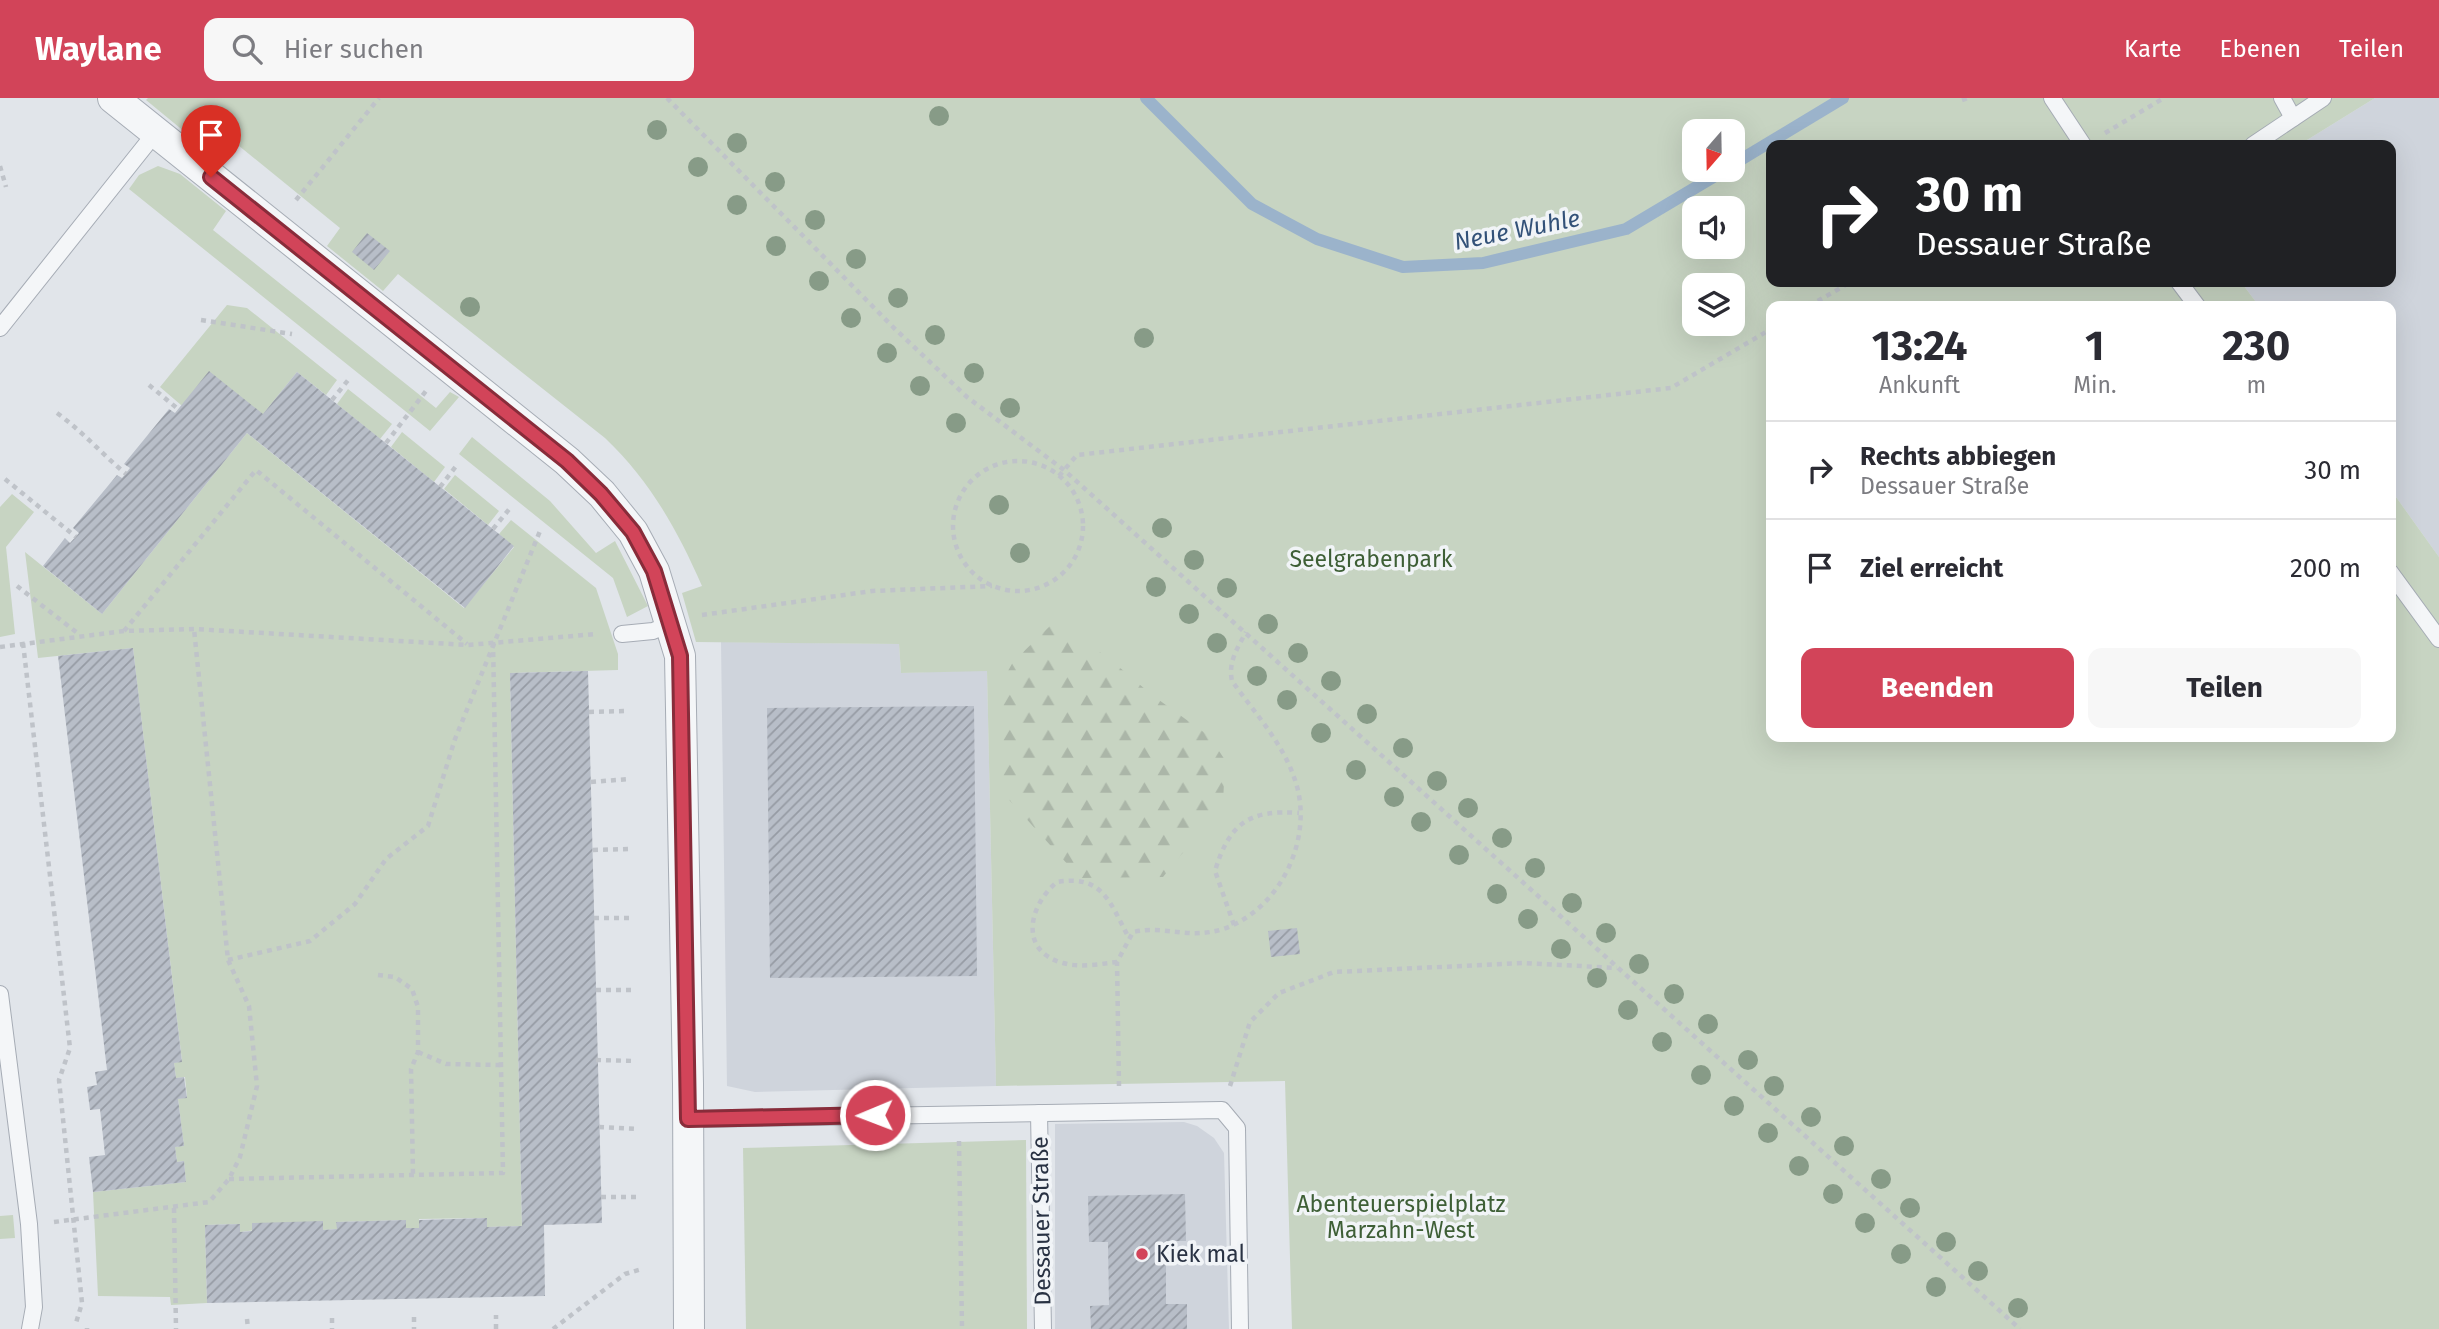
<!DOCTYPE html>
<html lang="de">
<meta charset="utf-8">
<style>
:root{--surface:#fff;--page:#f7f7f7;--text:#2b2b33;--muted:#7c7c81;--line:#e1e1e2;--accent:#d24459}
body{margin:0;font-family:"Fira Sans",sans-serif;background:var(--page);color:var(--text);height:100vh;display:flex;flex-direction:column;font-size:26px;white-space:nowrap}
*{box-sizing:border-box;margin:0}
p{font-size:23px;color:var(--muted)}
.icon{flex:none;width:38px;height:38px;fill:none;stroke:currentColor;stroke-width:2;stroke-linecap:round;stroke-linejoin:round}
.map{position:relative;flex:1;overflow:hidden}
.sheet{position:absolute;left:1766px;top:203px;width:630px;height:441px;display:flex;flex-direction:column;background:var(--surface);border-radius:14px;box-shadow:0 7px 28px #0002}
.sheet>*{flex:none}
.banner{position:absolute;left:1766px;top:42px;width:630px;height:147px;border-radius:14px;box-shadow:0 7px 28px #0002;background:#202124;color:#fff;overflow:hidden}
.needle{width:46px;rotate:200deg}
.controls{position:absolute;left:1682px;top:21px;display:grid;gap:14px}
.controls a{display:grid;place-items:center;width:63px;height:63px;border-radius:14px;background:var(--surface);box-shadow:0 7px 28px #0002;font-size:35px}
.pin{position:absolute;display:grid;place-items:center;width:60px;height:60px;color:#fff;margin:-72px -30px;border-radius:50% 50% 50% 0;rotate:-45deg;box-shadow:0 0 7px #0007}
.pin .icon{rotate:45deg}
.me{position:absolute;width:77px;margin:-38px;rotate:269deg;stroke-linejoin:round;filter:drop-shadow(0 0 5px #0008)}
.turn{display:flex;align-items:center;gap:24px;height:147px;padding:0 35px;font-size:32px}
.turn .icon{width:91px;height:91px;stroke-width:2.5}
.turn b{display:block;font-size:49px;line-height:60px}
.eta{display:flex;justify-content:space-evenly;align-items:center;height:119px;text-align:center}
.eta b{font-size:42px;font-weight:700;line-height:49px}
.button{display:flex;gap:14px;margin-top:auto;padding:14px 35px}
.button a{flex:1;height:80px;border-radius:14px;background:var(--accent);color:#fff;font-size:28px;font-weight:700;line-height:80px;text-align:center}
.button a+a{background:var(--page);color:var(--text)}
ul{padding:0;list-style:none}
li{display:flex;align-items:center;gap:21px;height:98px;padding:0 35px;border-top:2px solid var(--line)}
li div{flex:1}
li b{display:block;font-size:26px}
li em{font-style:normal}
header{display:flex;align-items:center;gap:42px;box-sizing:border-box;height:98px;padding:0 35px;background:var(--accent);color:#fff}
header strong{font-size:33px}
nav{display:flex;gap:38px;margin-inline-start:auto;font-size:24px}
.search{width:490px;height:63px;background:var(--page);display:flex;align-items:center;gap:18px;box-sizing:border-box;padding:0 24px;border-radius:14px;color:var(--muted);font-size:26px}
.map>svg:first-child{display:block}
.built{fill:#cfd4dc}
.green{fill:#c7d4c2;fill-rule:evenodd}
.forest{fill:url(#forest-firs)}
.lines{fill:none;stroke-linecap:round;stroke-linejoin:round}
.stream{stroke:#9bb3cb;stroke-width:12}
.building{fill:url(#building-hatch)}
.lane-casing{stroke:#a6acb5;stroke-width:18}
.street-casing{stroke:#a6acb5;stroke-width:32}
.path{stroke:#bfc3c9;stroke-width:4.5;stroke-dasharray:5 5;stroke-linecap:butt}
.lane{stroke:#f4f6f8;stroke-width:16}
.street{stroke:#f4f6f8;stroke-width:30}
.tree{fill:#879b87}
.route-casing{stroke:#882c3a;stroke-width:18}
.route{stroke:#d24459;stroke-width:12}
.poi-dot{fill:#d24459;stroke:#f1f4f7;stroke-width:2.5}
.labels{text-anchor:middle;stroke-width:7;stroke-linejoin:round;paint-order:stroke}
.park-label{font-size:23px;fill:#3e5f36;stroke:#f1f4f7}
.street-label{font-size:23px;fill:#293243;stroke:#f1f4f7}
.poi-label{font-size:23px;fill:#293243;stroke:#f1f4f7;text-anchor:start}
.water-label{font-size:24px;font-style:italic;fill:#325178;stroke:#f1f4f7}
</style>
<header>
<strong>Waylane</strong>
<div class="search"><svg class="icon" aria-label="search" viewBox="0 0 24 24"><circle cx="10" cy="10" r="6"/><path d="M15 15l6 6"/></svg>Hier suchen</div>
<nav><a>Karte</a><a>Ebenen</a><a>Teilen</a></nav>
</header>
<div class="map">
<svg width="2439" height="1231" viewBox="0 0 2439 1231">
<defs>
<pattern id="forest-firs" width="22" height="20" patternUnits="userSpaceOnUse" patternTransform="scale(1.75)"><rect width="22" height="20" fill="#c7d4c2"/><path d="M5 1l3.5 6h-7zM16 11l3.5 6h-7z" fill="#abb6a8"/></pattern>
<pattern id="building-hatch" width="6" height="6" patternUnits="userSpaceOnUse" patternTransform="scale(1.75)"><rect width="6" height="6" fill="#b8bec8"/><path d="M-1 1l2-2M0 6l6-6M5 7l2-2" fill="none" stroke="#969ba4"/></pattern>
</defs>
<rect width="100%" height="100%" fill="#e1e5ea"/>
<g class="built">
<polygon points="2375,0 2439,0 2439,459 2391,392 2390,208 2259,208 2241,184 2390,184 2390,47 2299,47"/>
<polygon points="721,544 899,546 901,575 987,572 996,988 755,994 727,988"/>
<polygon points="1184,1024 1197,1028 1214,1040 1224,1055 1229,1231 1055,1231 1055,1026"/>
</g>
<g class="green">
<path d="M148,0H2375L2299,47H1771V184H2241L2259,208H1771V639H2390L2391,392L2439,459V1231H1292L1285,983L996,988L987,573L901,575L899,546L696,544L682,495L702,488C677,431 650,383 605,340L398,176L383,193L327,148L340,130L206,21L191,39L146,2ZM1694,33H1732V72H1694ZM1694,110H1732V149H1694ZM1694,187H1732V226H1694Z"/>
<polygon points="158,68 180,76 226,113 213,132 436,310 450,294 459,299 430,333 129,91 139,77"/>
<polygon points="227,207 247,210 337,282 326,297 297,274 263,316 181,307 160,289"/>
<polygon points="348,291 392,326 380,341 337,306"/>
<polygon points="402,334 445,369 434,384 391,349"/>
<polygon points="247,335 464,510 514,449 499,436 511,422 596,490 618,556 618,572 510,575 522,1128 487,1129 486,1120 419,1121 419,1130 406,1130 405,1122 337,1124 337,1131 323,1132 323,1124 240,1134 239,1126 205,1127 207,1205 171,1207 170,1199 98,1198 93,1094 186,1084 184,1063 177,1064 175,1049 184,1048 178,1001 187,999 185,979 176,980 174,965 182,963 133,550 38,560 25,454 102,516"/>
<polygon points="472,339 550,403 596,455 615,443 648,508 627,519 613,480 459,356"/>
<polygon points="455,377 499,413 488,427 444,391"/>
<polygon points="12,396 34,414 6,449 15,536 0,539 0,409"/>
<polygon points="1026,1042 1027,1231 746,1231 743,1050"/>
<polygon points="13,1117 15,1140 0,1141 0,1118"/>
</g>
<polygon class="forest" points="1050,528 1075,536 1112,563 1152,597 1209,638 1225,662 1223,706 1163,779 1080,780 1002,694 999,589 1013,564"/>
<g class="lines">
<g class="stream">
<polyline points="1146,0 1252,106 1317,141 1403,169 1483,165 1626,131 1725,72"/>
<polyline points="1732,67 1843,0"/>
</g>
</g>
<g class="building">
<polygon points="367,135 390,153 374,172 352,154"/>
<polygon points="209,273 263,316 297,274 514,448 465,510 247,335 102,516 43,468 65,440 70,445 79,435 73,430 117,377 122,380 130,370 124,366 169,311 175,315"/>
<polygon points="133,550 182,964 174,965 176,980 184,979 187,1000 178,1001 184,1048 175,1049 177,1064 184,1063 186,1084 93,1094 89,1059 105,1057 100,1011 90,1012 87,989 97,987 95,974 107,972 58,558"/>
<polygon points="588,573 602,1125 544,1127 545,1198 207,1205 205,1127 240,1126 240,1134 252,1133 252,1125 323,1123 323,1132 337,1131 336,1124 406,1122 406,1130 419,1130 419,1122 487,1120 487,1129 522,1128 510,575"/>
<polygon points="974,608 977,878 770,880 767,610"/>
<polygon points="1297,830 1300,856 1271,859 1268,833"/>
<polygon points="1185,1096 1186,1143 1166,1143 1166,1206 1187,1206 1187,1231 1091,1231 1090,1208 1109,1207 1108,1144 1089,1144 1088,1098"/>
</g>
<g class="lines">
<defs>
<g id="lane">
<polyline points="2052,0 2083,47"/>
<polyline points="2282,0 2293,20"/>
<polyline points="2253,47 2323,0"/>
<polyline points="2179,184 2197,208"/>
<polyline points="0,230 156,34"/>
<polyline points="2390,474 2439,541"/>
<polyline points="622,536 653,533 672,525"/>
<polyline points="0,896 29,1126 34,1209 30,1231"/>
<polyline points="1039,1015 1043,1231"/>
<polyline points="689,1021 1222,1012 1237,1030 1240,1231"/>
</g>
<polyline id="street" points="113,0 567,363 602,396 633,434 654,473 680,558 688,986 689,1231"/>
</defs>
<use href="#lane" class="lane-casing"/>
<use href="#street" class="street-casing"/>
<g class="path">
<polyline points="667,0 894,230 967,299 1064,372 2020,1231"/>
<polyline points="1962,2 1968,0"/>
<polyline points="2105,35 2164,0"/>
<polyline points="0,68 6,89"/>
<polyline points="296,102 379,0"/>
<polyline points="1809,208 1851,184"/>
<polyline points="201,222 292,236"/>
<polyline points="149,287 178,311"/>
<polyline points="332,302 349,281"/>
<path d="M57,315C83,334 101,355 126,376"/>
<polyline points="386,345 426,293"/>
<circle cx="1018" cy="428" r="65"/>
<polyline points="1059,378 1077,357 1671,290 1771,231"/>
<polyline points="5,381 76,439"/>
<polyline points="440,389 457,367"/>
<polyline points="493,431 511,409"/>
<polyline points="17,488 80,537"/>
<polyline points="702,517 872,493 992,488"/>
<polyline points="124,533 256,372 467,546"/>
<polyline points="23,545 70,950 59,982 82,1205 76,1225"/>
<polyline points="0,549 124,533 194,531 468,547 596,536"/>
<polyline points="589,614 628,613"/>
<polyline points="591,684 630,681"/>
<polyline points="593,752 631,751"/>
<polyline points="594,820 633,820"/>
<path d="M1234,827L1215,773C1229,726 1249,711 1299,715"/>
<polyline points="228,862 310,843 355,806 386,761 428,728 455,641 540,433"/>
<path d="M1117,864C1100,866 1080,870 1063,865C1018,853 1029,807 1057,784C1103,776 1110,805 1129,840"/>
<polyline points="378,877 395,879 412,891 418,909 418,954 411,971 413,1077"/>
<polyline points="596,892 635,892"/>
<polyline points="418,954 446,966 501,967"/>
<polyline points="596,962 636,963"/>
<path d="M1119,988L1117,864L1133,834C1166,827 1188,842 1223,831C1280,812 1315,740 1295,682C1283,645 1254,614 1232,583C1228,564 1237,551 1246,534"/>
<polyline points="1230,988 1250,924 1279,895 1334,874 1524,865 1617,870"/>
<polyline points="599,1029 638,1031"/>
<polyline points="959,1043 962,1231"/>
<polyline points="229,1081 503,1075 493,544"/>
<polyline points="601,1099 640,1099"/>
<polyline points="174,1110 176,1231"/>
<polyline points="54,1124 209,1104 229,1081 240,1059 257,988 249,908 228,862 194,531"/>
<polyline points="414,1219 414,1231"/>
<polyline points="332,1220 332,1231"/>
<polyline points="247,1221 248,1231"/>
<polyline points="87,1230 87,1231"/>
<polyline points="496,1231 496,1217"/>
<polyline points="553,1231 625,1176 642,1171"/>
</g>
<use href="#lane" class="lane"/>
<use href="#street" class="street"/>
</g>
<g class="tree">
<circle cx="939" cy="18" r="10"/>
<circle cx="657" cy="32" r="10"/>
<circle cx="737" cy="45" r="10"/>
<circle cx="698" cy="69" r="10"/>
<circle cx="775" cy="84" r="10"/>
<circle cx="737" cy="107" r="10"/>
<circle cx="815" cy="122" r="10"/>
<circle cx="776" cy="148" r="10"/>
<circle cx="856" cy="161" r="10"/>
<circle cx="819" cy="183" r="10"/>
<circle cx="898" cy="200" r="10"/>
<circle cx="470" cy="209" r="10"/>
<circle cx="851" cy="220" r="10"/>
<circle cx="935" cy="237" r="10"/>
<circle cx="1144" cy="240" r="10"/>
<circle cx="887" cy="255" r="10"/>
<circle cx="974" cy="275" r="10"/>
<circle cx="920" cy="288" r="10"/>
<circle cx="1010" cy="310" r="10"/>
<circle cx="956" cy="325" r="10"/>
<circle cx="999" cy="407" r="10"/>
<circle cx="1162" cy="430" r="10"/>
<circle cx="1020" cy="455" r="10"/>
<circle cx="1194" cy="462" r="10"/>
<circle cx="1156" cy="489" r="10"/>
<circle cx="1227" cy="490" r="10"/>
<circle cx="1189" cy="516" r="10"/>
<circle cx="1268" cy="526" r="10"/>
<circle cx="1217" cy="545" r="10"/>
<circle cx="1298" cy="555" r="10"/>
<circle cx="1257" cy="578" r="10"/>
<circle cx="1331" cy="583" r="10"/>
<circle cx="1287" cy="602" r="10"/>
<circle cx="1367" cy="616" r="10"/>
<circle cx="1321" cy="635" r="10"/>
<circle cx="1403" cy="650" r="10"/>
<circle cx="1356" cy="672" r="10"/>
<circle cx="1437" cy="683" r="10"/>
<circle cx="1394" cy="699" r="10"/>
<circle cx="1468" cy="710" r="10"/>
<circle cx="1421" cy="724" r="10"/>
<circle cx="1502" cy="740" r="10"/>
<circle cx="1459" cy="757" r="10"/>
<circle cx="1535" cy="770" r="10"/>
<circle cx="1497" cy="796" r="10"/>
<circle cx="1572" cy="805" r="10"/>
<circle cx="1528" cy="821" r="10"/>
<circle cx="1606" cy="835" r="10"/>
<circle cx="1561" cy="851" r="10"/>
<circle cx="1639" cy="866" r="10"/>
<circle cx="1597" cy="880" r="10"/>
<circle cx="1674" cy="896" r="10"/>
<circle cx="1628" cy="912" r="10"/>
<circle cx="1708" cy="926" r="10"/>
<circle cx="1662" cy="944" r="10"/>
<circle cx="1748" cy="962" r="10"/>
<circle cx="1701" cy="977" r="10"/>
<circle cx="1774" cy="988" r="10"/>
<circle cx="1734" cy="1008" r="10"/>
<circle cx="1811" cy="1019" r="10"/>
<circle cx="1768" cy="1035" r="10"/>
<circle cx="1844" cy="1048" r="10"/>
<circle cx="1799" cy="1068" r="10"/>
<circle cx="1881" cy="1081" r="10"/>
<circle cx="1833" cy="1096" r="10"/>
<circle cx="1910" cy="1110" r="10"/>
<circle cx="1865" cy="1125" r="10"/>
<circle cx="1946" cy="1144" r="10"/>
<circle cx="1901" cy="1156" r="10"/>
<circle cx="1978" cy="1173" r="10"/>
<circle cx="1936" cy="1189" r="10"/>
<circle cx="2018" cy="1210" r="10"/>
</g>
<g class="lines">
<defs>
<polyline id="route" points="211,79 567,363 601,396 633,434 654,473 680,558 688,1021 875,1017"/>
</defs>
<use href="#route" class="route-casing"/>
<use href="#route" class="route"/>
</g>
<circle class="poi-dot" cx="1142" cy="1156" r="7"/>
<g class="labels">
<g class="park-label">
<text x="1371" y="469">Seelgrabenpark</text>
<text x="1401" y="1114">Abenteuerspielplatz<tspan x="1401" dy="26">Marzahn-West</tspan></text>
</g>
<g class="street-label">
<text transform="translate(1041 1123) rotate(-91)" y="8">Dessauer Straße</text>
</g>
<g class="poi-label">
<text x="1156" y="1164">Kiek mal</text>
</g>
<g class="water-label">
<text transform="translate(1517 132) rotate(-11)" y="8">Neue Wuhle</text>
</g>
</g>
</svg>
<div class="controls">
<a><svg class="needle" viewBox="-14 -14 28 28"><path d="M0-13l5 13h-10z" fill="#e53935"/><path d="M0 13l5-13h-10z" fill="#7c7c81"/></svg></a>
<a><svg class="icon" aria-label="sound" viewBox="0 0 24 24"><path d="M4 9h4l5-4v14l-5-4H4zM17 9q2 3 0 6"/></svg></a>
<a><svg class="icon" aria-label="layers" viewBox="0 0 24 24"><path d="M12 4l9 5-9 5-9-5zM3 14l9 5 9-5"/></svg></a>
</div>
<div class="pin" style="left:211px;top:79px;background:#d93025"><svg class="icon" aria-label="arrive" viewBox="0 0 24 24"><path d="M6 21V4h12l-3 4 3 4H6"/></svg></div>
<svg class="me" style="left:875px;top:1017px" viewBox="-20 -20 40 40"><circle r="17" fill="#d24459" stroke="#fff" stroke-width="3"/><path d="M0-11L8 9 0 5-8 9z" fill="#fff"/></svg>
<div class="banner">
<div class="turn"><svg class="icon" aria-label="right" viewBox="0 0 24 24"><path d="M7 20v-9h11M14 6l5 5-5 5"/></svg><div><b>30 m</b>Dessauer Straße</div></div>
</div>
<section class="sheet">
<div class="eta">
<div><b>13:24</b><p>Ankunft</p></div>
<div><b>1</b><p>Min.</p></div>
<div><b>230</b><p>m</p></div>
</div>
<ul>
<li><svg class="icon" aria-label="right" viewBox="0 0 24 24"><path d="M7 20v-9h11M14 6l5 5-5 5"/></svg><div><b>Rechts abbiegen</b><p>Dessauer Straße</p></div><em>30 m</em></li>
<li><svg class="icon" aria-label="arrive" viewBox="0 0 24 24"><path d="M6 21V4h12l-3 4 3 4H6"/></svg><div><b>Ziel erreicht</b></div><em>200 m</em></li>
</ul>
<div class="button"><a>Beenden</a><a>Teilen</a></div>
</section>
</div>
